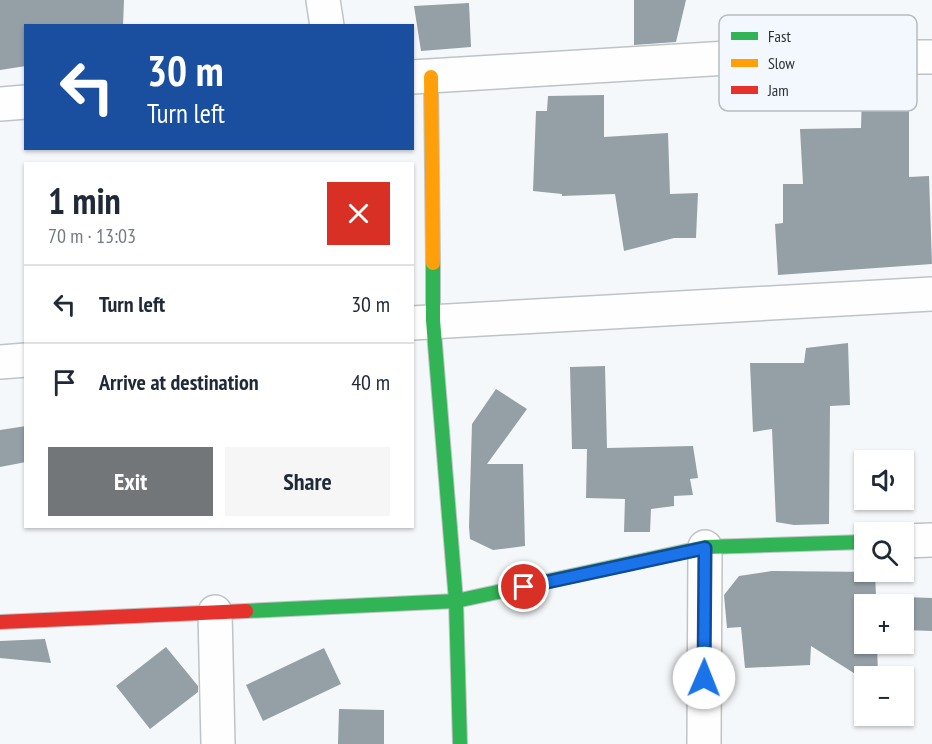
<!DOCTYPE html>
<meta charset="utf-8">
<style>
:root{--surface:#fff;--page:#f6f6f7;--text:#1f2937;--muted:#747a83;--line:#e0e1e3;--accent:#737679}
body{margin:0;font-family:"PT Sans Narrow",sans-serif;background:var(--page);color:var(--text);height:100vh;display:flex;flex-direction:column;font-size:22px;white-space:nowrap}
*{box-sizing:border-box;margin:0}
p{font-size:20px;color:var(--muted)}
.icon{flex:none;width:33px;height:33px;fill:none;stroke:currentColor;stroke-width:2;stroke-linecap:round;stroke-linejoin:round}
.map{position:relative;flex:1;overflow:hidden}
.sheet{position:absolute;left:24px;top:162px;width:390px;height:366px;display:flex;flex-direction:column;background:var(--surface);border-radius:0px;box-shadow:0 2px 4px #0004}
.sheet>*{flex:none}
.top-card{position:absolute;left:24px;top:24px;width:390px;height:126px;border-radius:0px;box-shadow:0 2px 4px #0004;background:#1a4fa0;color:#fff;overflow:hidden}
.controls{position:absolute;left:854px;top:450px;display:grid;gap:12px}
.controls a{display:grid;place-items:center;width:60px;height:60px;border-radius:0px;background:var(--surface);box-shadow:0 2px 4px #0004;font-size:30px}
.pin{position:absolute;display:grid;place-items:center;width:51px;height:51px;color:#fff;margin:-26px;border:3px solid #fff;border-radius:50%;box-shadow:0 2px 6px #0007}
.me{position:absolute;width:66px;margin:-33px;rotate:1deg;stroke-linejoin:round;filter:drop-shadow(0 0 4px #0008)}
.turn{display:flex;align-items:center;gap:21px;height:126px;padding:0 24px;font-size:27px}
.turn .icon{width:78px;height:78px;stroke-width:2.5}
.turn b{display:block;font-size:42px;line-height:51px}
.round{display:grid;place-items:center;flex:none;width:63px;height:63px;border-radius:0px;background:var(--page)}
.overview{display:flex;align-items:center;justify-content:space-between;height:102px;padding:0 24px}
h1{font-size:36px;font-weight:700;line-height:45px}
.button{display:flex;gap:12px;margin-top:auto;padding:12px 24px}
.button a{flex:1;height:69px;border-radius:0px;background:var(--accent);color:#fff;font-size:24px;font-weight:700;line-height:69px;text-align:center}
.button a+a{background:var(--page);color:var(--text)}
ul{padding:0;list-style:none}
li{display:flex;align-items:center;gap:18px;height:78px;padding:0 24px;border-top:2px solid var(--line)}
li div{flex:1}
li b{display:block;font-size:22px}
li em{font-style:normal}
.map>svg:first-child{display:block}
.building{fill:#949fa6}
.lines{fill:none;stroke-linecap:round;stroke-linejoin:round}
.street-casing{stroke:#c0c3c5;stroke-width:36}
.fast-casing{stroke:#c0c3c5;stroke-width:16}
.slow-casing{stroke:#c0c3c5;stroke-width:16}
.jam-casing{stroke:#c0c3c5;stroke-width:16}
.street{stroke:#fefefe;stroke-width:33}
.fast{stroke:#30b455;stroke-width:14}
.slow{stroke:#ff9f0a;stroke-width:14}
.jam{stroke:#e5322d;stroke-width:14}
.route-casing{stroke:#114b97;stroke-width:15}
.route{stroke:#1a73e8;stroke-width:10}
.key{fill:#f2f8fd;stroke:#b7bcc0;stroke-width:1.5}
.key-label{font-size:16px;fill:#2d3033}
</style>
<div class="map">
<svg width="932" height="744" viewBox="0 0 932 744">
<rect width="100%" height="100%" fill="#f5f8fa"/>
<g class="building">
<polygon points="0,0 124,0 123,26 26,26 26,66 0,70"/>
<polygon points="634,0 686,0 676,42 634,45"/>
<polygon points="469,3 471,47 421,51 414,6"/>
<polygon points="909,93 909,177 929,176 932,264 778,275 775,224 783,223 783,184 803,184 800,129 861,128 862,94"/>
<polygon points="604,95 604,137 668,133 670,194 698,193 696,238 674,238 624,251 615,194 562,196 562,194 533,191 536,111 547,111 548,96"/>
<polygon points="848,343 850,405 830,406 829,524 794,525 776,522 772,429 753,432 750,363 804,363 806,348"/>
<polygon points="605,366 607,448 693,446 698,478 690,479 693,495 674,496 674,506 651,509 650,532 624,532 625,499 586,498 587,449 572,449 570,367"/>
<polygon points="496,389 527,409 487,464 523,464 525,546 493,550 470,539 469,527 472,424"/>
<polygon points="26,426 26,462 0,467 0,430"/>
<polygon points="772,571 875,572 876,596 932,598 932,631 903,630 903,604 864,604 864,644 877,644 878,676 857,675 811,646 810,665 745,668 741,627 727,628 724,595 739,576"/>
<polygon points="45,639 51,663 0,658 0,641"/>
<polygon points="166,647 198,686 198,692 150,729 116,686"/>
<polygon points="324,648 341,684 263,721 246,685"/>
<polygon points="339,709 384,710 384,744 338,744"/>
</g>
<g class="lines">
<defs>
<g id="street">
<polyline points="323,0 327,26"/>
<polyline points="412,77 744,57 932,57"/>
<polyline points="0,104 26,102"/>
<polyline points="412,323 932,294"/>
<polyline points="0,362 26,360"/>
<polyline points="903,541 932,540"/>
<polyline points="215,612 218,744"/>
<polyline points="704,744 705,547"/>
</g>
<g id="fast">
<polyline points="433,263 433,320 456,601 460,744"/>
<polyline points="246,611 456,601 705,547 864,542"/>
</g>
<polyline id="slow" points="431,77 433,263"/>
<polyline id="jam" points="0,622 246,611"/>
</defs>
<use href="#street" class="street-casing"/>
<use href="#fast" class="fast-casing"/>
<use href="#slow" class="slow-casing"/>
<use href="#jam" class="jam-casing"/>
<use href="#street" class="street"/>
<use href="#fast" class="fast"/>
<use href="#slow" class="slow"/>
<use href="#jam" class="jam"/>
</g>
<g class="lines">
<defs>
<polyline id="route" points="524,587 705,548 704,678"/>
</defs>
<use href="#route" class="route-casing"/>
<use href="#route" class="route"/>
</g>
<rect x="719" y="15" width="198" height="96" rx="9" class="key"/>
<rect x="731" y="32" width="27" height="8" fill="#30b455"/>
<rect x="731" y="59" width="27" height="8" fill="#ff9f0a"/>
<rect x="731" y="86" width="27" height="8" fill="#e5322d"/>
<g class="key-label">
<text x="768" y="42">Fast</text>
<text x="768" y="69">Slow</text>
<text x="768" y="96">Jam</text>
</g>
</svg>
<div class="controls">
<a><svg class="icon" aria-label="sound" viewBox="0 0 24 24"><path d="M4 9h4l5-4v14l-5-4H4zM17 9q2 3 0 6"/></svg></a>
<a><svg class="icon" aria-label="search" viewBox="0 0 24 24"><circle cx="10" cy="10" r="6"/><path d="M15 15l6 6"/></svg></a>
<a>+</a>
<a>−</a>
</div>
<div class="pin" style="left:524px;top:587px;background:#d93025"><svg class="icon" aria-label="arrive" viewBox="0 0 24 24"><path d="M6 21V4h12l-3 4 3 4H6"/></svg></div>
<svg class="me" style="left:704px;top:678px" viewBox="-20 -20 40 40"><circle r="19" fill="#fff"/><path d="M0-13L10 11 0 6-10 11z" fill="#1a73e8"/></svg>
<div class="top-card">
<div class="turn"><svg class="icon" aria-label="left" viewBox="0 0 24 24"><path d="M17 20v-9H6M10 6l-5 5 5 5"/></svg><div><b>30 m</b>Turn left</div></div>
</div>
<section class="sheet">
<div class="overview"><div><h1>1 min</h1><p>70 m · 13:03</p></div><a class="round" style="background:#d93025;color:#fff"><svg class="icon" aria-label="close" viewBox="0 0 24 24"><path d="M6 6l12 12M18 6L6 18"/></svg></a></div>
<ul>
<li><svg class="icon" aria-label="left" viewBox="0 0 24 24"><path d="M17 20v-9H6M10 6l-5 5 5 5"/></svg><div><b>Turn left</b></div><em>30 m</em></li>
<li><svg class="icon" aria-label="arrive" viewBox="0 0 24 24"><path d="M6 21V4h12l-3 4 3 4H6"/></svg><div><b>Arrive at destination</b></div><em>40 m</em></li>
</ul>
<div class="button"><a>Exit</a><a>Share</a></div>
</section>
</div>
